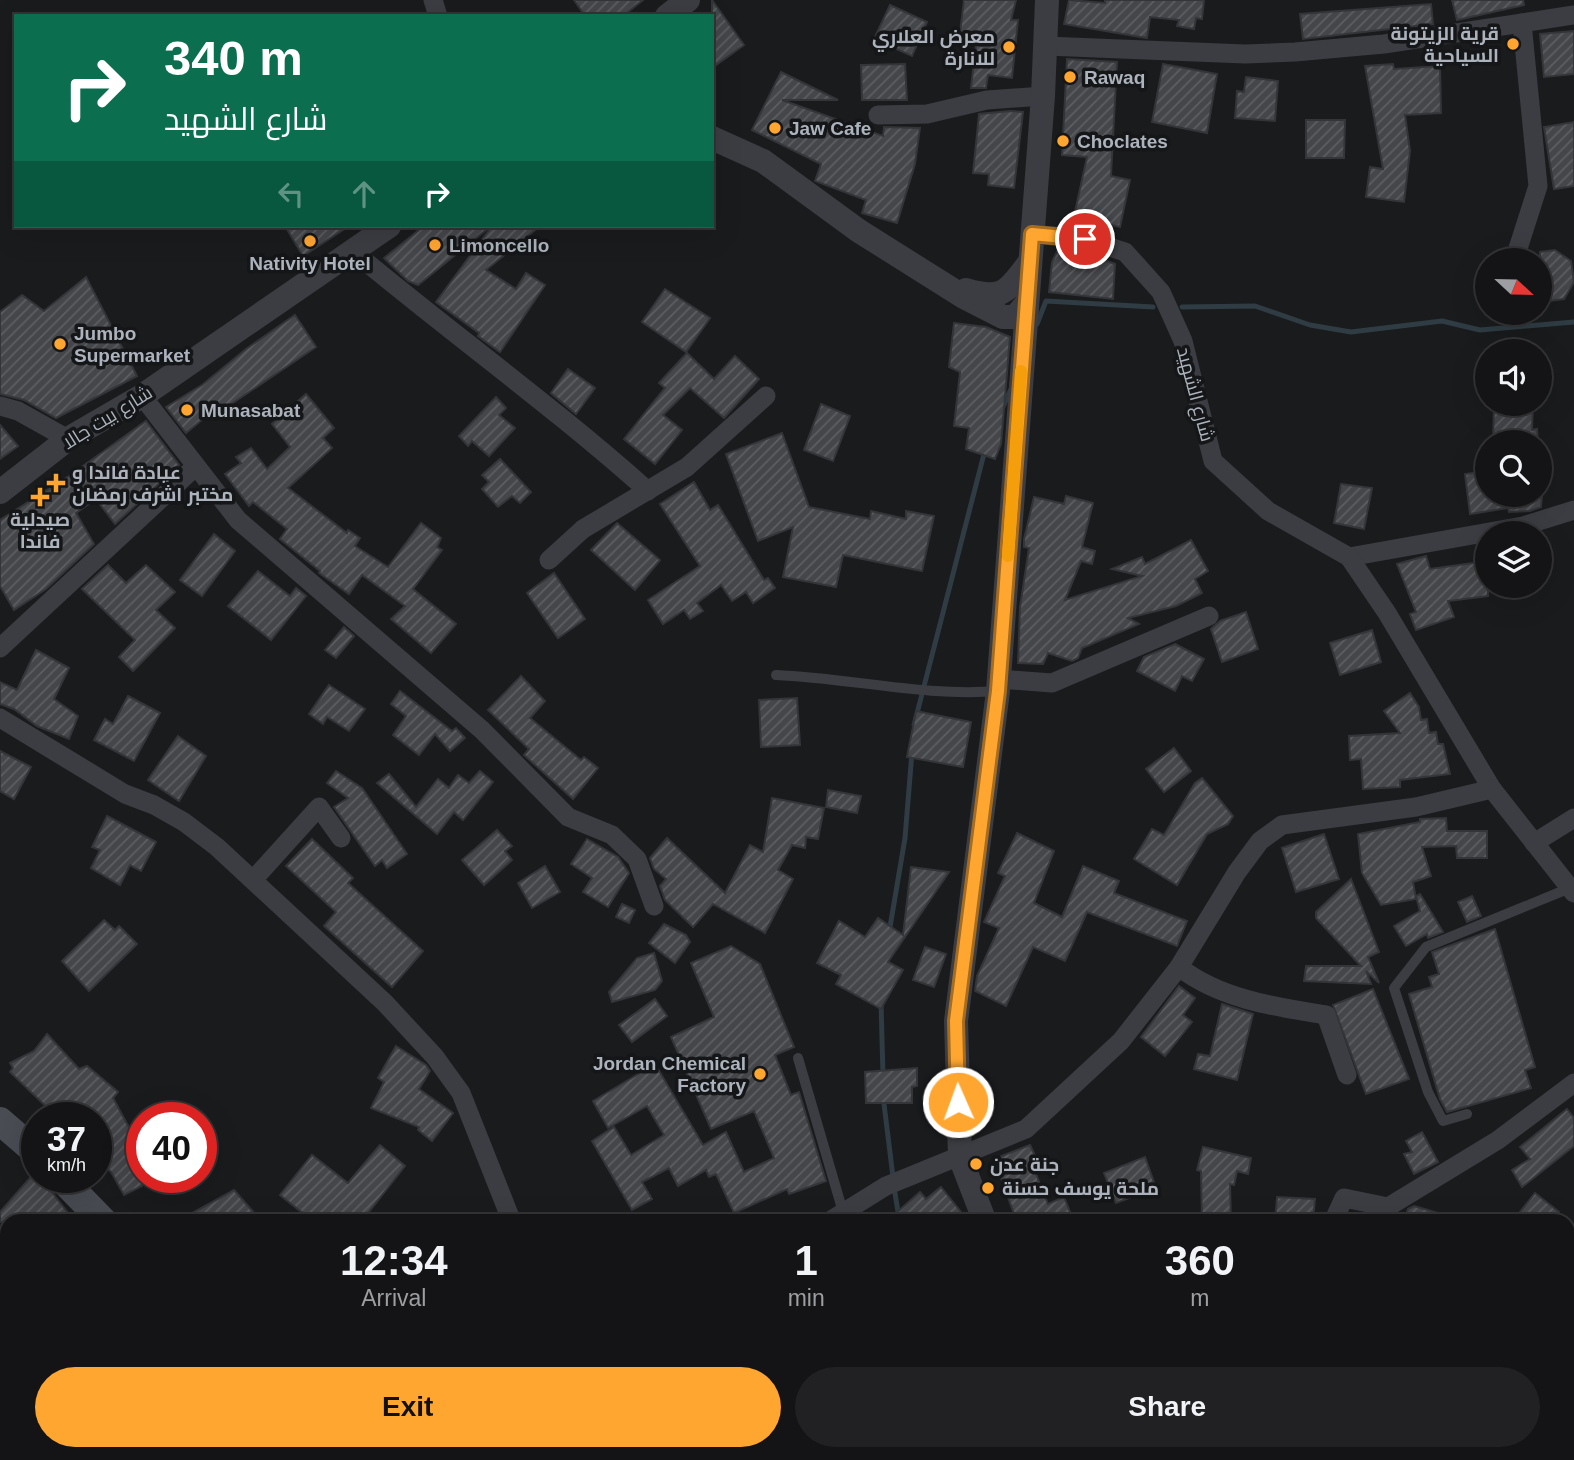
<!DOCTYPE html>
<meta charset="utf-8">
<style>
:root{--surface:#141416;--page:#212123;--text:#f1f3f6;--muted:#9d9ea1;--line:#333335;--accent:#ffa631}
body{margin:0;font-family:Helvetica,Cairo,sans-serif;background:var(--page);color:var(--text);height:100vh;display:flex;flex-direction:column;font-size:26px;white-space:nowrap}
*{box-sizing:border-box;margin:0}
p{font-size:23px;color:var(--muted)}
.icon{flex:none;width:38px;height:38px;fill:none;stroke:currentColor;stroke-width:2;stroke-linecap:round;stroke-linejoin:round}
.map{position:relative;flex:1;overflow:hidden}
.side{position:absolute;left:0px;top:1214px;width:1575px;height:247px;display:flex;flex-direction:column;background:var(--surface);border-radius:21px 21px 0 0;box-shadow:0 7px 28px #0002,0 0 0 2px var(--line)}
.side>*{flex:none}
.guide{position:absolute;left:14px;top:14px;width:700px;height:214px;border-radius:0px;box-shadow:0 7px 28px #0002,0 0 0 2px var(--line);background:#0b6e4f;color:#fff;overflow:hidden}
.needle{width:46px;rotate:112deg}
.tools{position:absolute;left:1475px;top:248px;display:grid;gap:14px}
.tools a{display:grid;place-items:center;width:77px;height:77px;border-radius:50%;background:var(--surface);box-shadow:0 7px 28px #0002,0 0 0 2px var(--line);font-size:35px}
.speed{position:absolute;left:21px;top:1102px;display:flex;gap:14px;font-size:35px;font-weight:700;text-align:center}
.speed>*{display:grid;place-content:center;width:91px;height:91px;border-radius:50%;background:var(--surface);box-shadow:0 7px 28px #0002,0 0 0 2px var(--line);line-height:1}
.speed small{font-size:18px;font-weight:400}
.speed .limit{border:10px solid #d22;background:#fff;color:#111}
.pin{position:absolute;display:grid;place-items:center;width:60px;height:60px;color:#fff;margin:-30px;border:4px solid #fff;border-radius:50%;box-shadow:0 2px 7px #0007}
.me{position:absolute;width:77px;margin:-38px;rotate:358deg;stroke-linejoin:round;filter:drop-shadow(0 0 5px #0008)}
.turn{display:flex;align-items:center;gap:24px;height:147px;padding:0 35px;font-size:32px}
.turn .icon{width:91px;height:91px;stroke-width:2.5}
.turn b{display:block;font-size:49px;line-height:60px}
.lanes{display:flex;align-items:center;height:66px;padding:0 35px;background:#0003;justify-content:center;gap:35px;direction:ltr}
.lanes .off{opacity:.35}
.eta{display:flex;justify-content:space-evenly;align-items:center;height:119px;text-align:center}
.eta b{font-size:42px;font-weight:700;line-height:49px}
.action{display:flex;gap:14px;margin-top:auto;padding:14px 35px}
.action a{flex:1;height:80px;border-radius:42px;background:var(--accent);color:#111;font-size:28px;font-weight:700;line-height:80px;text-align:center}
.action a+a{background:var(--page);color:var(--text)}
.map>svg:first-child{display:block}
.built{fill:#26272a}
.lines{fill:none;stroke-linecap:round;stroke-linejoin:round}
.stream{stroke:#2f3c43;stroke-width:5}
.building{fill:url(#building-hatch);stroke:#343539;stroke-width:2}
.service{stroke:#3b3d42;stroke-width:10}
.minor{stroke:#3b3d42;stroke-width:19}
.tertiary{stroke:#3b3d42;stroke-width:24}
.secondary{stroke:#494c53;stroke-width:28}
.route-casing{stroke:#a66c20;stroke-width:18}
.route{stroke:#ffa631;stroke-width:12}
.slow{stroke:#f59e0b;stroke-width:12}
.poi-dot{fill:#ffa631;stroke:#151618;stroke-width:2.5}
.labels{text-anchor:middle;stroke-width:7;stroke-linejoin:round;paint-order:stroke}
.poi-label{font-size:19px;font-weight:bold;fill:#acb3bd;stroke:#151618;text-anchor:start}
.street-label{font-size:19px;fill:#acb3bd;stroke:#151618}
</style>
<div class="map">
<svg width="1574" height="1460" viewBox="0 0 1574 1460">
<defs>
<pattern id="building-hatch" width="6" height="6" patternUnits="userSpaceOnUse" patternTransform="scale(1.75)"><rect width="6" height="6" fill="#44464a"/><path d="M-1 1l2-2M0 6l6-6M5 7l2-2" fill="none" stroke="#5c5e62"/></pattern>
</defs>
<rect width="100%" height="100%" fill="#1a1b1d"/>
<polygon class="built" points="878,1454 1033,1454 1032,1460 882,1460"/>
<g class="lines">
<g class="stream">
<polyline points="1182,307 1255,306 1310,325 1351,332 1442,321 1480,330 1574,322"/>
<polyline points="1037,324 1046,301 1153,307"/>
<polyline points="1002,409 1011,389"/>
<polyline points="914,725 985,450"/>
<polyline points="889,933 905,838 912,752"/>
<polyline points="881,1002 883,1076"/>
<polyline points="883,1096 893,1177"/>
<polyline points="894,1187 899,1218"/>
<polyline points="985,1454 989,1460"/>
</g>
</g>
<g class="building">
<polygon points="574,0 643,0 623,16 585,16"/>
<polygon points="712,0 744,45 712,68"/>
<polygon points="964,0 1016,0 1011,20 1018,20 1012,78 988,75 986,88 971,88 977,35 960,33"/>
<polygon points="1069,0 1105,3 1105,0 1204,0 1202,19 1196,18 1194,29 1177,26 1179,20 1150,17 1147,38 1064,24"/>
<polygon points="1452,0 1523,0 1524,5 1457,20"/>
<polygon points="1431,4 1433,24 1303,39 1300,14"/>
<polygon points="890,5 927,22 912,56 874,39"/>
<polygon points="1574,31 1574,74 1544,77 1540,34"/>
<polygon points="1067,59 1117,62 1111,176 1130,180 1120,227 1074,216 1087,157 1062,155"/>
<polygon points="905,64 907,100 862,100 861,65"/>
<polygon points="1163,64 1217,74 1207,133 1152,122"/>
<polygon points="1393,64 1394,69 1440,66 1441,113 1405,115 1410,151 1404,202 1366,197 1370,167 1383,169 1365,66"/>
<polygon points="781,72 838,100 782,100 883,136 884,127 920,128 915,164 897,223 862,213 866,200 815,181 821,164 752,130"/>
<polygon points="1246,77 1278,81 1275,121 1235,118 1237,91 1244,92"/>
<polygon points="1010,111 1023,112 1014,188 988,185 989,174 973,173 979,114"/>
<polygon points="1306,120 1345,120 1344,158 1306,158"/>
<polygon points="1574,122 1574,186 1554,189 1544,127"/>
<polygon points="285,226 349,226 303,256"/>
<polygon points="424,226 491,226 418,285 408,281 384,258"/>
<polygon points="492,226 540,226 486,270 516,289 526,273 545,285 500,352 478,336 479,333 436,302"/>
<polygon points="1058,249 1082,251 1115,264 1113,299 1049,292 1052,262"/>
<polygon points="1555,250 1571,261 1574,282 1564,299 1540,302 1540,252"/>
<polygon points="86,277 137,376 56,418 24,400 0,394 0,312 22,295 44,311"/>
<polygon points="665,289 710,318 686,352 642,322"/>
<polygon points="295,315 316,347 218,413 215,409 186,433 166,407 202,385 246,349"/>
<polygon points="954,323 986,327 1010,337 1001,444 995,459 966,449 969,428 954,426 960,372 949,367"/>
<polygon points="687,353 714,379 735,356 759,379 724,418 690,388 663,415 682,430 655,464 624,439 665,388 659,383"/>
<polygon points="568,369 595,388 576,414 551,393"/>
<polygon points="306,394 334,428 323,438 332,448 288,488 347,533 348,530 360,538 355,546 388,567 421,523 441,538 437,547 442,550 413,589 456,624 431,653 391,619 405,606 362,575 349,594 319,573 320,571 280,539 287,529 253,502 249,506 225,474 241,463 236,457 251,448 267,469 290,447 272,424"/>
<polygon points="496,397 506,408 499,415 515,428 489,456 472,441 468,446 459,436"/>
<polygon points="821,404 850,416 833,461 804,450"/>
<polygon points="1494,404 1533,404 1532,430 1537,429 1538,443 1493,443"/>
<polygon points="146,421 179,465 115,524 96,499 76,513 94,544 46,589 14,610 0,586 0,520 69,476"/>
<polygon points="0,425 18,446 0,459"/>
<polygon points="782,433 809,507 870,519 871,511 906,519 906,511 934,516 922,571 843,555 836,587 783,577 793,527 758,541 726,454"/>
<polygon points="500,459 531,492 520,503 512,496 498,507 482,489 489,482 482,475"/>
<polygon points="1488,471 1488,495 1542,495 1541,507 1530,511 1509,512 1508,508 1470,514 1465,474"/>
<polygon points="694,482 710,510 718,505 764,580 768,578 775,588 753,603 746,592 732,601 721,585 697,603 703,611 690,619 684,610 663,624 648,600 700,566 660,504"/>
<polygon points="1341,484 1372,488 1364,529 1334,523"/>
<polygon points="1066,496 1093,503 1082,547 1095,551 1092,564 1081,561 1065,600 1142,576 1112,569 1142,557 1145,564 1191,540 1208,571 1195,579 1202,593 1176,606 1128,618 1139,624 1082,648 1078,658 1072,661 1048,653 1043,664 1018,663 1020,607 1029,548 1024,547 1024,539 1034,497 1064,504"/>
<polygon points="617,523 660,560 635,590 591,550"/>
<polygon points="214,534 235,551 202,596 180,580"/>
<polygon points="1426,556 1430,569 1488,561 1488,596 1448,601 1454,617 1416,630 1410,614 1416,612 1397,564"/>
<polygon points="108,565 126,583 146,565 175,592 156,610 175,628 133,671 119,657 135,640 82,589"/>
<polygon points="258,571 290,596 296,588 306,596 271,640 228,606"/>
<polygon points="554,573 585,619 558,638 527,593"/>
<polygon points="1246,612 1258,649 1222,662 1211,629 1220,621"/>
<polygon points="344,627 354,636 336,658 325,650"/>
<polygon points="1372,630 1381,662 1340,675 1330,643"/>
<polygon points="1175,644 1204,659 1192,681 1182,676 1175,691 1137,671 1144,657"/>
<polygon points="36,650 69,668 54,699 78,716 69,739 37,726 14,709 0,704 0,682 17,690"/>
<polygon points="521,676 545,701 530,718 581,760 584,757 598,768 573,799 524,755 529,749 488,710"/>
<polygon points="329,685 365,709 349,731 327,717 323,724 309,714"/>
<polygon points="400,691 452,731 456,728 465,738 450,751 435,734 419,755 393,735 406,716 391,704"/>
<polygon points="1410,693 1419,707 1421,720 1427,719 1429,733 1436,732 1438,744 1443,744 1450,774 1400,780 1400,787 1363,789 1361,759 1350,760 1349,736 1400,733 1384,711"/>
<polygon points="128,696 160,713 134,761 94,740 105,719 113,724"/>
<polygon points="797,698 800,745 761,747 759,700"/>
<polygon points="916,711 971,722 963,767 907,757"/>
<polygon points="178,736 206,756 179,801 148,780"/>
<polygon points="1174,748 1191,771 1164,792 1146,769"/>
<polygon points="0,751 31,767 14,799 0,791"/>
<polygon points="336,771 362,788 407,854 387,868 382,860 375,866 334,807 348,798 327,783"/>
<polygon points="480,771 493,782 463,820 454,812 437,834 377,783 389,774 416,807 438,779 449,788 458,775 469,783"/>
<polygon points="1202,778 1233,816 1228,824 1207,834 1177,885 1134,859 1152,829 1164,835 1195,783"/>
<polygon points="828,790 861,796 857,813 826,807"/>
<polygon points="772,798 824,808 818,839 806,837 805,848 792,845 778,870 793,879 765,933 713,904 693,927 665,900 660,886 666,879 654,869 650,858 667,838 725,893 750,845 763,852"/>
<polygon points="107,816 156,842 141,871 130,865 120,885 91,868 100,850 92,847"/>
<polygon points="1446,818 1447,831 1487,831 1487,858 1457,858 1456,846 1422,847 1431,876 1413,882 1416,899 1381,905 1362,873 1358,834 1420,822 1420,819"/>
<polygon points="497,830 512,846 505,851 512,860 484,885 462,860"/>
<polygon points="1017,833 1054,851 1034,903 1062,917 1083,866 1119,881 1114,893 1187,921 1177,946 1087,912 1065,961 1033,947 1006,1006 975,991 977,976 999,928 984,922 1005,876 998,873"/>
<polygon points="1324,834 1339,879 1296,892 1282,848"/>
<polygon points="312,839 353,878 348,883 423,951 392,987 324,926 336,912 286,866"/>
<polygon points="587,839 618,857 629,873 608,907 583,892 592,878 571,864"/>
<polygon points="545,866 560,892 532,908 518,883"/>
<polygon points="911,867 949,872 888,962 903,970 881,1009 836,984 841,975 817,963 839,921 865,937 878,918 903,935"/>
<polygon points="1351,879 1379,952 1368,957 1379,983 1366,971 1371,984 1304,981 1306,966 1361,966 1316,918 1316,912"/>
<polygon points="1420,894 1443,932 1428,938 1427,934 1406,946 1394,926 1420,911 1416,896"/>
<polygon points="1472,896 1481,916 1467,922 1458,902"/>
<polygon points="622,904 635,910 629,923 616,917"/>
<polygon points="104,920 115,930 119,926 137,944 89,991 62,961"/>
<polygon points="664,924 686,935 690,942 675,963 649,943"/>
<polygon points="1495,929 1535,1067 1525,1070 1531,1088 1447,1112 1440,1099 1409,994 1432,987 1429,977 1439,974 1432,952"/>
<polygon points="731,946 760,964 794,1047 775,1055 791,1095 799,1092 826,1181 789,1194 787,1189 734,1213 716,1174 709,1177 706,1170 678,1186 669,1168 642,1182 652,1199 632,1210 592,1141 614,1127 631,1155 664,1135 647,1106 608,1128 593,1101 655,1064 703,1145 726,1132 744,1172 774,1158 754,1111 711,1129 671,1037 714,1017 691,963"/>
<polygon points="925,947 946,954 934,987 913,980"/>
<polygon points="654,953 662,981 655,990 612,1002 609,992 637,958"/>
<polygon points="1179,986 1195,998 1183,1015 1192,1022 1165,1056 1141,1037"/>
<polygon points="1373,989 1409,1079 1366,1094 1333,1005"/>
<polygon points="655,999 667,1016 632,1042 619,1025"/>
<polygon points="1222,1004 1253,1014 1237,1080 1194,1069 1198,1054 1210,1056"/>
<polygon points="47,1034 79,1069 87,1066 118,1092 113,1098 142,1151 142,1186 124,1195 111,1172 96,1159 104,1150 96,1144 96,1118 70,1118 63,1112 56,1116 10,1072 13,1068 10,1063 34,1051"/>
<polygon points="396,1046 426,1065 430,1071 419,1089 453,1113 432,1141 418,1130 419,1127 371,1108 384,1082 378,1078"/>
<polygon points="917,1068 917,1086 912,1087 912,1103 866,1103 865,1072"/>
<polygon points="1567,1109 1574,1118 1574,1146 1522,1187 1512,1170 1530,1159 1520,1147"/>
<polygon points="1422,1132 1438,1162 1414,1174 1404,1154 1412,1152 1406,1141"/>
<polygon points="380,1145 405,1166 361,1222 314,1222 280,1195 312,1155 348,1183"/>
<polygon points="1030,1145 1040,1166 1034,1169 1048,1204 1064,1197 1074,1222 1017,1222 994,1159"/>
<polygon points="1203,1147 1251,1158 1248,1174 1237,1171 1234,1185 1230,1184 1231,1222 1202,1222 1201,1171 1197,1170"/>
<polygon points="1145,1157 1156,1188 1116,1203 1104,1173"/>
<polygon points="36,1171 37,1178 41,1178 75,1222 0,1222 0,1212"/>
<polygon points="941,1187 969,1222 886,1222 920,1192 926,1199"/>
<polygon points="234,1190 262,1222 176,1222"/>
<polygon points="1535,1193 1559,1212 1552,1222 1512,1222"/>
<polygon points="1277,1197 1315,1199 1313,1222 1275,1222"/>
<polygon points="1414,1206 1455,1218 1455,1222 1404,1222 1408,1209"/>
</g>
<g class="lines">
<g class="service">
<path d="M776,675C850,678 925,697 998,691"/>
<polyline points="798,1058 843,1212"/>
<polyline points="1467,1114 1443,1121 1428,1092 1394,988 1426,947 1570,888"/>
<polyline points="489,1454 495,1460"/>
</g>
<g class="minor">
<polyline points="433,0 438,16"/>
<polyline points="1046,46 1245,54 1295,52 1384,44 1574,15"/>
<polyline points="878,115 927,114 987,100 1043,96"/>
<polyline points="1032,234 1085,239 1125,252 1161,292 1183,341 1213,461 1268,511 1349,557 1523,526 1574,510"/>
<path d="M354,252C451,333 554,407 648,491"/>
<polyline points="1514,261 1538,186 1522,23"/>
<polyline points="142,396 238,520 482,730 568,817 612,835 637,859 654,906"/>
<polyline points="0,406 18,411 68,439"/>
<polyline points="1349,557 1387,613 1492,789 1574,893"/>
<polyline points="549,560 583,529 687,467 766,396"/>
<polyline points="0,648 195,467"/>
<polyline points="999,679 1052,683 1209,616"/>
<polyline points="0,718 125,794 154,805 184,822 217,847 385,1003 435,1057 461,1093 512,1222"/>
<polyline points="1534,843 1574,818"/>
<polyline points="253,880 319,807 341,838"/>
<path d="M1179,967C1220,999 1275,1007 1326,1015L1347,1075"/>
<polyline points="828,1222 886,1186 1026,1129 1121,1041 1179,967 1237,872 1260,841 1282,825 1416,807 1492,789"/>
<polyline points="1333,1222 1344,1198 1388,1207 1498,1140 1574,1083"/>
<polyline points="1568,1289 1574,1288"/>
<polyline points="1568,1437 1574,1434"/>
<polyline points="1372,1454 1375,1460"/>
<polyline points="375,1460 381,1454"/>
<polyline points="1520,1460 1532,1454"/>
</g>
<g class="tertiary">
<polyline points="667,16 688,0"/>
<polyline points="712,138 763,161 859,231 964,297 1003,317 1015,317 1026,304"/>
<path d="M966,290C1003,301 1008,291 1029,263"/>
<polyline points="0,492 68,439 142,396 389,226"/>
<polyline points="985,1222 960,1157 956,1021 998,691 1043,96 1047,0"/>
<polyline points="1063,1460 1067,1454"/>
</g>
<g class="secondary">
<polyline points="0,1121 37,1153"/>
<polyline points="61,1178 104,1222"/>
<polyline points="287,1454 292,1460"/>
</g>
</g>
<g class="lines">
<defs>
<polyline id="route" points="958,1102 956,1021 998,691 1032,234 1085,239"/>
</defs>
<use href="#route" class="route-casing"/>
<use href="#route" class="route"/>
<polyline class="slow" points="1008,556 1021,371"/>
</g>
<g class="poi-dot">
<circle cx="1513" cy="44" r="7"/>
<circle cx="1009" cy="47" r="7"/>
<circle cx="1070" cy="77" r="7"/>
<circle cx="775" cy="128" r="7"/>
<circle cx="1063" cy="141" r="7"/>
<circle cx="310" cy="241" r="7"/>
<circle cx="435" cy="245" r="7"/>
<circle cx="60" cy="344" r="7"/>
<circle cx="187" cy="410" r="7"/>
<path d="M52.5 472.5h7v7h7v7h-7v7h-7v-7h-7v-7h7z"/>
<path d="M36.5 486.5h7v7h7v7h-7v7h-7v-7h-7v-7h7z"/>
<circle cx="760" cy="1074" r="7"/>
<circle cx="976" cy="1164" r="7"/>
<circle cx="988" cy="1188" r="7"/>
</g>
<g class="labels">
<g class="poi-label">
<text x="1499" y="40" text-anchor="end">قرية الزيتونة<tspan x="1499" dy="22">السياحية</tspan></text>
<text x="995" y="43" text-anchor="end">معرض العلاري<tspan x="995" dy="22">للانارة</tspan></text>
<text x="1084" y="84">Rawaq</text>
<text x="789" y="135">Jaw Cafe</text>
<text x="1077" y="148">Choclates</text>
<text x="449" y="252">Limoncello</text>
<text x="310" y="270" text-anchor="middle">Nativity Hotel</text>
<text x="74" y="340">Jumbo<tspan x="74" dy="22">Supermarket</tspan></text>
<text x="201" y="417">Munasabat</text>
<text x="72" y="479">عيادة فاندا و<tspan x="72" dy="22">مختبر اشرف رمضان</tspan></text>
<text x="40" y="526" text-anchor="middle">صيدلية<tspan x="40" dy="22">فاندا</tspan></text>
<text x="746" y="1070" text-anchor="end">Jordan Chemical<tspan x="746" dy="22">Factory</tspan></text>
<text x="990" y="1171">جنة عدن</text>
<text x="1002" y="1195">ملحة يوسف حسنة</text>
</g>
<g class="street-label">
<text transform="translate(1196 394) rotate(75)" y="7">شارع الشهيد</text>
<text transform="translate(107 417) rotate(-32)" y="7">شارع بيت جالا</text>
</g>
</g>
</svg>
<div class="tools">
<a><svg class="needle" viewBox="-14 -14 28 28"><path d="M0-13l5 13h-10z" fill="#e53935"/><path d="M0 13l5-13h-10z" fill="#9d9ea1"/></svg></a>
<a><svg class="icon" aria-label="sound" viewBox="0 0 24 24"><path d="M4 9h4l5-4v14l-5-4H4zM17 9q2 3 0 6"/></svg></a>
<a><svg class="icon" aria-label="search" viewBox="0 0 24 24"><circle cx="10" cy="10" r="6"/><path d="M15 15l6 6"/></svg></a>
<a><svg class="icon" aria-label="layers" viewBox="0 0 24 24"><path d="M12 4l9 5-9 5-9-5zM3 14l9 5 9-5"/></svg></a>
</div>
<div class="speed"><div>37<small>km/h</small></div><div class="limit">40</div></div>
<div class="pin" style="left:1085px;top:239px;background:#d93025"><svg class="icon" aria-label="arrive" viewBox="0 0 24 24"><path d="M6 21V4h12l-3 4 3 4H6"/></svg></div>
<svg class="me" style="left:958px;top:1102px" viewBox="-20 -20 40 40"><circle r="17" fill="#ffa631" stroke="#fff" stroke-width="3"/><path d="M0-11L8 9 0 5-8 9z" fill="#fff"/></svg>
<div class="guide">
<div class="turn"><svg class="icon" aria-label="right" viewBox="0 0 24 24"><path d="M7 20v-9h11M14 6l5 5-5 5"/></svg><div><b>340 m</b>شارع الشهيد</div></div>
<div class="lanes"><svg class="icon off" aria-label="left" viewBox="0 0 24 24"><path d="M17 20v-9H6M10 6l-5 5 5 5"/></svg><svg class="icon off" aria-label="ahead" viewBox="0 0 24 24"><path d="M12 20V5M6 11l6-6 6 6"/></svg><svg class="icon" aria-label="right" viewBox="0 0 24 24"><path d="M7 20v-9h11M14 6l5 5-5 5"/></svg></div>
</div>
<section class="side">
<div class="eta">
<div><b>12:34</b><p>Arrival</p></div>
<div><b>1</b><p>min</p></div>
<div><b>360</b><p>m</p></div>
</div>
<div class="action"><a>Exit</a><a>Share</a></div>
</section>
</div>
